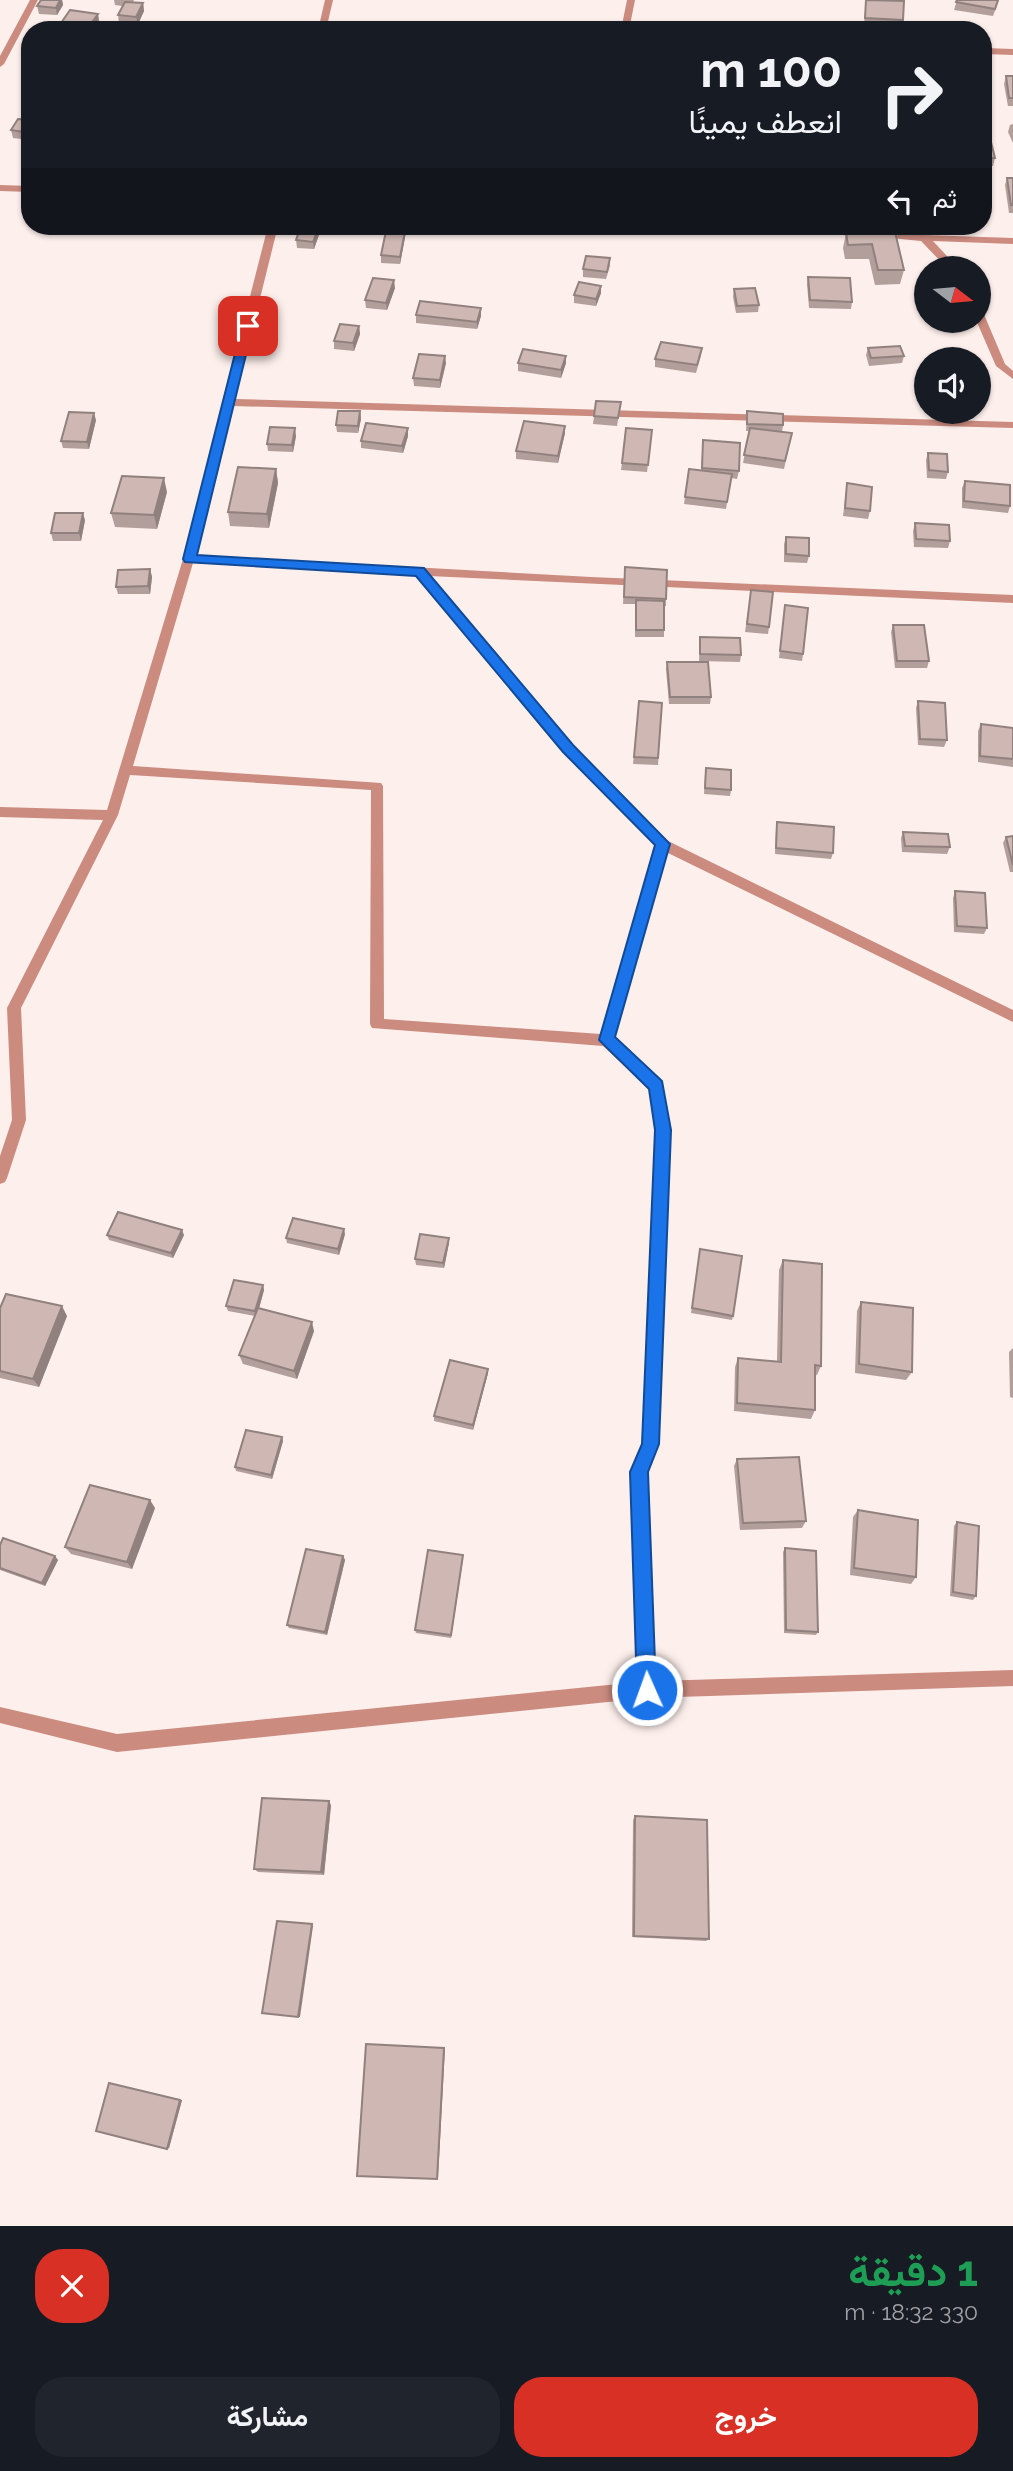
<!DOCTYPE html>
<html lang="ar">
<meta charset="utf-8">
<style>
:root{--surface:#171b24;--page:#20242c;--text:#f1f3f6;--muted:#9ea1a6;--accent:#d93025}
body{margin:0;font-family:Raleway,Vazirmatn,sans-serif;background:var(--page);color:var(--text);direction:rtl;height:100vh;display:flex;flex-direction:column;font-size:26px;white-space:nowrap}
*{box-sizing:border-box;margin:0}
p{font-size:23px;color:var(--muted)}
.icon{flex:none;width:38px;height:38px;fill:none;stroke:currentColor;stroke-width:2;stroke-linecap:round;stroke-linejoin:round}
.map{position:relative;height:2226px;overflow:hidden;direction:ltr}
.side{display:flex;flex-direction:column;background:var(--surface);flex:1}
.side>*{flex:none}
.banner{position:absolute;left:21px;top:21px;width:971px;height:214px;border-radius:28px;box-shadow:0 2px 5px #0004;direction:rtl;background:#171b24;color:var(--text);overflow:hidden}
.needle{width:46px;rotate:106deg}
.controls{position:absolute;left:914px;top:256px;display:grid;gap:14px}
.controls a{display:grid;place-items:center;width:77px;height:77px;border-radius:50%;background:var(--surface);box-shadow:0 2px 5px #0004;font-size:35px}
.pin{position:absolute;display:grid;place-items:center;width:60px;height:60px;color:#fff;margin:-30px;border-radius:14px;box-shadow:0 4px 10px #0006}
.me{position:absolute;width:77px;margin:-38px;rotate:358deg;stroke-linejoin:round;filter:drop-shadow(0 0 5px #0008)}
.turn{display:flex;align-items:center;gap:24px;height:147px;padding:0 35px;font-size:32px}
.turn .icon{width:91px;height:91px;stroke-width:2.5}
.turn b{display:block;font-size:49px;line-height:60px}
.then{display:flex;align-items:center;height:66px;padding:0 35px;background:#0003;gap:14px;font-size:26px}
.round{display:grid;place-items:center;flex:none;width:74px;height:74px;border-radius:28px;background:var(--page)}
.head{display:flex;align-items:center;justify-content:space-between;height:119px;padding:0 35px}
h1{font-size:42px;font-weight:700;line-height:52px;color:#1e9e55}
.action{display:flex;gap:14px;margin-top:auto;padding:14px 35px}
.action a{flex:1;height:80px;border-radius:28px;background:var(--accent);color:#fff;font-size:28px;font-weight:700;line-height:80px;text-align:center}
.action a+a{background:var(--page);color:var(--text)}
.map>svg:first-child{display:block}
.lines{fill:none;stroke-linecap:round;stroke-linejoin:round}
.minor{fill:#cb8b7f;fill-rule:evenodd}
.wall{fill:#b29e9b}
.shaded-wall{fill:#91817e}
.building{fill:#cfb8b4;stroke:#91817e;stroke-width:2}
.route{fill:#1a73e8;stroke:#114b97;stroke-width:2}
</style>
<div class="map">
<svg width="1013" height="2226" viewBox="0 0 1013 2226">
<rect width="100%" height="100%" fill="#fdefec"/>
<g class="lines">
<g class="minor">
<polygon points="30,0 38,0 4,64 0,67 0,56"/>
<polygon points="325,0 333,0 326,30 318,30"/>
<polygon points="627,0 635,0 629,30 621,30"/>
<polygon points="984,48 1013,49 1013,55 984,54"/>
<polygon points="0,185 30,186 30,192 0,191"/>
<path d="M268,226H278L235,399L1013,422V428L233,406L196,555L591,577L1013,595V603L429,576L572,746L666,840L1013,1010V1022L666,852L613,1038L661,1082L670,1130L658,1444L647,1472L655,1681L1013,1670V1686L647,1698L117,1752L0,1723V1707L117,1734L638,1682L631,1472L642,1444L656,1130L649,1089L603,1046L372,1028L370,1024L371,790L130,775L118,815L21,1008L26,1120L7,1178L5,1182L0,1184V1156L12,1120L7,1008L103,820L0,817V807L107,810L183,559ZM193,563L415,575L564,752L655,845L601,1034L384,1019L383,786L381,783L133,766Z"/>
<polygon points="792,226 825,226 924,235 1013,238 1013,244 933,241 958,268 947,268 921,241 797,229"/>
<polygon points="978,309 983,312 1005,364 1013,371 1013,379 996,366 976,320 978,320"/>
</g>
</g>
<g class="wall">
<polygon points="41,0 62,0 63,5 57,15 39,14 37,6"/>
<polygon points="114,0 134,0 133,2 143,3 144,11 138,24 119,23 118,15 122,6 115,5"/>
<polygon points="866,0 903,20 902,28 864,25"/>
<polygon points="957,0 999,0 993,16 954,10"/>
<polygon points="98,14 99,22 94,30 60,30 59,26"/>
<polygon points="1006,76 1013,76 1013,106 1008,106 1004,84"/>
<polygon points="30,120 30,140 13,138 11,130"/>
<polygon points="1013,124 1013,143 1008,132 1010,125"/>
<polygon points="984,130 995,158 993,166 984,166"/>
<polygon points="1007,178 1013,178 1013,213 1009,213 1005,185"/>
<polygon points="322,226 314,249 297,248 296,240"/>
<polygon points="406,232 400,264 381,263 381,255"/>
<polygon points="895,232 904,270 900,284 875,285 869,259 845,259 843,248 846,233"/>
<polygon points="610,258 610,266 606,279 583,277 583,269"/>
<polygon points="808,277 852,302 851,309 809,308 807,284"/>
<polygon points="395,288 387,310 366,308 365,300"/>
<polygon points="734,289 759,305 758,312 736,313 733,297"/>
<polygon points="601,293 596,306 574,303 574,295"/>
<polygon points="416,315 481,316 477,329 416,323"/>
<polygon points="359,326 360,334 354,351 334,349 334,341"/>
<polygon points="702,348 701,356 696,373 655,367 655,359"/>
<polygon points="868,348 904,356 902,363 869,366 866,355"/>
<polygon points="566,356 566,363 561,378 518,371 518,363"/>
<polygon points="446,363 440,388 414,386 413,378"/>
<polygon points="621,402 617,426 593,424 594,416"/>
<polygon points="360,411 361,419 358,433 337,432 336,425"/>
<polygon points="747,411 783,425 782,432 792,433 784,469 743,463 749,431 746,431"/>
<polygon points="96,420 89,449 63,448 61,441"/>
<polygon points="652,430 647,472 621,470 622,463"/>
<polygon points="565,433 558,463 516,459 516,451"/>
<polygon points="296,436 293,452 268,451 267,444"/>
<polygon points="408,436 403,453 361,448 361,441"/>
<polygon points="703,440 739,471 737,479 731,478 726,509 684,504 689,469 701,470"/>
<polygon points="928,453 948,472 946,479 927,478 926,460"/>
<polygon points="276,469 278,483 269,528 230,526 228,512"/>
<polygon points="965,481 1010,506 1008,513 962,508 962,488"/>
<polygon points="847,483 870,511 868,519 843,516"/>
<polygon points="167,492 157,529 115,527 111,513"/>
<polygon points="85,520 81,541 53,541 51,533"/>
<polygon points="915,523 950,541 948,548 914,547 913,531"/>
<polygon points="786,537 809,556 807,563 784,562 784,544"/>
<polygon points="625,567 666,599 666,606 664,606 664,637 635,637 635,604 623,604"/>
<polygon points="150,569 152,577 150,594 118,594 116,587"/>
<polygon points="751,590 769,627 768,634 745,632"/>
<polygon points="785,605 803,654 802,661 779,658"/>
<polygon points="893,625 929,661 927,668 895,668 891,632"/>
<polygon points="700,637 741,655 740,662 699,661"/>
<polygon points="667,662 711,697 710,704 669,704 666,669"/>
<polygon points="639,701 662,703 658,765 633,764"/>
<polygon points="918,701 947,740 944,747 918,745 916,708"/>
<polygon points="981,724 1013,728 1013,767 978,762 978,731"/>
<polygon points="705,775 731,790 730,796 704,794"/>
<polygon points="777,822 833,853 831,859 775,854 776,828"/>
<polygon points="903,832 950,847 947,854 902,852 901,838"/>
<polygon points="1013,836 1013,872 1010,872 1003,843 1006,837"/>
<polygon points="955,891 987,928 984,934 954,932 953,898"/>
<polygon points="345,1234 339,1255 287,1243 286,1238"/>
<polygon points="107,1235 184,1235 173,1258 109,1240"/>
<polygon points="449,1243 444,1268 416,1265 415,1259"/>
<polygon points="699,1255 733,1316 732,1320 691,1313"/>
<polygon points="783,1260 821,1366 817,1375 815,1375 815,1410 811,1419 734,1411 735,1367 738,1358 777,1361 779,1270"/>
<polygon points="263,1285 264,1290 259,1308 314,1331 297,1379 243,1364 239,1355 255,1316 228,1311 226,1306"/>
<polygon points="861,1302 912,1372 906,1380 855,1373 857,1311"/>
<polygon points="0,1308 67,1316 39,1387 0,1378"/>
<polygon points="1013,1348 1013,1398 1010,1397 1009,1352"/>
<polygon points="488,1369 488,1373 473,1430 434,1421 434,1416"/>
<polygon points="282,1437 283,1441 272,1479 236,1471 235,1467"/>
<polygon points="737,1459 806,1521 802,1528 740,1530 734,1466"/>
<polygon points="155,1508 132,1569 71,1554 65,1547"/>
<polygon points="858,1510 916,1577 911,1584 850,1575 853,1517"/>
<polygon points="957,1522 976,1596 973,1600 950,1596 954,1526"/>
<polygon points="0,1545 58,1560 45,1586 0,1570"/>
<polygon points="785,1548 818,1632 816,1635 784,1633 783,1552"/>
<polygon points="463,1555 451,1638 416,1633 415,1630"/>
<polygon points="343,1556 345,1560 327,1635 289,1628 287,1625"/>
<polygon points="331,1805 324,1875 258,1872 254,1869"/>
<polygon points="635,1816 709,1939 706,1941 632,1937 633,1820"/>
<polygon points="109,2083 182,2100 169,2148"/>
</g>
<g class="shaded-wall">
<polygon points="60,0 62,0 63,5 57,15 56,8"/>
<polygon points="143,3 144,11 138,24 136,17"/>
<polygon points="98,14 99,22 94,30 87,30"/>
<polygon points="319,226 322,226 314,249 313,242"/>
<polygon points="406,226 406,232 400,264 400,257"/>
<polygon points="394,280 395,288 387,310 386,303"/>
<polygon points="601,286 601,293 596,306 596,299"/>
<polygon points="481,308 481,316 477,329 477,322"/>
<polygon points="359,326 360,334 354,351 353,343"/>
<polygon points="445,356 446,363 440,388 440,380"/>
<polygon points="566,356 566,363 561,378 561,370"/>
<polygon points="360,411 361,419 358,433 358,426"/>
<polygon points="94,413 96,420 89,449 87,442"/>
<polygon points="565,426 565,433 558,463 558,456"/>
<polygon points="295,428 296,436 293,452 292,445"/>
<polygon points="408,428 408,436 403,453 402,446"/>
<polygon points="276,469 278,483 269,528 267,514"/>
<polygon points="164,478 167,492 157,529 154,515"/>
<polygon points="83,513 85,520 81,541 79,533"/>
<polygon points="150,569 152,577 150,594 148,586"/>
<polygon points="344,1229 345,1234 339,1255 338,1249"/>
<polygon points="182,1230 184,1235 173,1258 171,1253"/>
<polygon points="449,1238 449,1243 444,1268 443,1263"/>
<polygon points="263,1285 264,1290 257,1316 255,1311"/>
<polygon points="62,1306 67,1316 39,1387 33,1379"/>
<polygon points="312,1322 314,1331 297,1379 294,1371"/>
<polygon points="488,1369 488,1373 473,1430 473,1425"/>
<polygon points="282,1437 283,1441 272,1479 271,1475"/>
<polygon points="150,1500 155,1508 132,1569 127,1562"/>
<polygon points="463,1555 463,1559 451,1638 451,1635"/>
<polygon points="55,1556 58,1560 45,1586 42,1583"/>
<polygon points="343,1556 345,1560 327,1635 325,1632"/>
<polygon points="329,1801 331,1805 324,1875 321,1872"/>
<polygon points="312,1924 313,1926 300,2017 298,2017"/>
<polygon points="444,2048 445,2048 438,2178 437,2179"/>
<polygon points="180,2100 182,2100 169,2148 167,2149"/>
</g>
<g class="building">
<polygon points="41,0 60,0 56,8 37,6"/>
<polygon points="866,0 904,1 903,20 865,18"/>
<polygon points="957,0 998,0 995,9 956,2"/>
<polygon points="125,2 143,3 136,17 118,15"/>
<polygon points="70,10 98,14 87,29 59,26"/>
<polygon points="949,24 966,25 966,30 949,30"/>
<polygon points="1006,76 1013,76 1013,98 1009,98"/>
<polygon points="18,119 30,120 30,133 11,130"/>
<polygon points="984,130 988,130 995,158 984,158"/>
<polygon points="1007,178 1013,178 1013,205 1011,205"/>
<polygon points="301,226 319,226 313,242 296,240"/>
<polygon points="387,226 406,226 400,257 381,255"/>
<polygon points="895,232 904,270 878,270 872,244 848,245 846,233"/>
<polygon points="586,256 610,258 607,272 583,269"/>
<polygon points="808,277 850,278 852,302 810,300"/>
<polygon points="373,278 394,280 386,303 365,300"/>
<polygon points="579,282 601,286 596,299 574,295"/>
<polygon points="755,288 759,305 737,306 734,289"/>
<polygon points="420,301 481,308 477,322 416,315"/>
<polygon points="340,324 359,326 353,343 334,341"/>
<polygon points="661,342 702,348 697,365 655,359"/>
<polygon points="900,346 904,356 871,358 868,348"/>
<polygon points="523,349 566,356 561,370 518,363"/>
<polygon points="419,354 445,356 440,380 413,378"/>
<polygon points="596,401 621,402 618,418 594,416"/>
<polygon points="338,411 360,411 358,426 336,425"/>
<polygon points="747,411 783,414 783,425 747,424"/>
<polygon points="69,412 94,413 87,442 61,441"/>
<polygon points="524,421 565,426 558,456 516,451"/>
<polygon points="366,423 408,428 402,446 361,441"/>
<polygon points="270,427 295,428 292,445 267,444"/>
<polygon points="626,428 652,430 648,465 622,463"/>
<polygon points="750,428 792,433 785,461 744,455"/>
<polygon points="703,440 740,443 739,471 702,468"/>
<polygon points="928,453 947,454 948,472 929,470"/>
<polygon points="238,467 276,469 267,514 228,512"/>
<polygon points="689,469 732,474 727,502 685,497"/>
<polygon points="122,476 164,478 154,515 111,513"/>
<polygon points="965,481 1010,485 1010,506 964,501"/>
<polygon points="847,483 872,487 870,511 845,508"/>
<polygon points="55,513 83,513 79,533 51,533"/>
<polygon points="915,523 949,525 950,541 916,539"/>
<polygon points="786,537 809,538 809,556 786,554"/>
<polygon points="625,567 667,570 666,599 624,597"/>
<polygon points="150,569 148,586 116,587 118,570"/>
<polygon points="751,590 773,592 769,627 747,624"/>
<polygon points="636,600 664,601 664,630 636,630"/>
<polygon points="785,605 808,608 803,654 780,651"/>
<polygon points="893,625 924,625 929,661 897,661"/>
<polygon points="700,637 740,638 741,655 700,654"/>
<polygon points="667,662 708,662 711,697 670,697"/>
<polygon points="639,701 662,703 658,758 634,757"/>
<polygon points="918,701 945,703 947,740 920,739"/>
<polygon points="981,724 1013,728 1013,759 980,756"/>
<polygon points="706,768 731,770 731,790 705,788"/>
<polygon points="777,822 834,827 833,853 776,848"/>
<polygon points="903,832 948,834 950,847 905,846"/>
<polygon points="1013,836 1013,865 1006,837"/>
<polygon points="955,891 985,893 987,928 957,926"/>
<polygon points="118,1212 182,1230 171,1253 107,1235"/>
<polygon points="293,1218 344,1229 338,1249 286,1238"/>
<polygon points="420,1234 449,1238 443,1263 415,1259"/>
<polygon points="700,1249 742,1256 733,1316 692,1308"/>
<polygon points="783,1260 822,1264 821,1366 815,1365 815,1410 737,1403 738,1358 781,1362"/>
<polygon points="234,1280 263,1285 255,1311 226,1306"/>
<polygon points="6,1294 62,1306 33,1379 0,1371 0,1308"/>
<polygon points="861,1302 913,1308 912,1372 859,1364"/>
<polygon points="258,1308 312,1322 294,1371 239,1355"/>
<polygon points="450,1360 488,1369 473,1425 434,1416"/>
<polygon points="246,1430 282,1437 271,1475 235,1467"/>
<polygon points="799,1457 806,1521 743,1523 737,1459"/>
<polygon points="90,1485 150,1500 127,1562 65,1547"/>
<polygon points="858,1510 918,1520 916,1577 854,1568"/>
<polygon points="957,1522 979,1526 976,1596 953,1592"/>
<polygon points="3,1538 55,1556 42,1583 0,1568 0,1545"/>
<polygon points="785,1548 816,1551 818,1632 786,1630"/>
<polygon points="306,1549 343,1556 325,1632 287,1625"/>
<polygon points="428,1550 463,1555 451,1635 415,1630"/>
<polygon points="262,1798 329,1801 321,1872 254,1869"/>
<polygon points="635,1816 707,1820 709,1939 634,1936"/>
<polygon points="277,1921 312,1924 298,2017 262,2013"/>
<polygon points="366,2044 444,2048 437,2179 357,2176"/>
<polygon points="109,2083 180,2100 167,2149 96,2131"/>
</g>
<polygon class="route" points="248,323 253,326 197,555 424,568 573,745 670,844 615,1037 662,1081 671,1130 659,1444 648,1472 656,1690 654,1697 647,1700 640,1697 637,1690 630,1472 642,1444 655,1130 649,1089 599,1040 655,845 563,752 416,576 185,562 183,559 242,326"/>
</svg>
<div class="controls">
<a><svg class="needle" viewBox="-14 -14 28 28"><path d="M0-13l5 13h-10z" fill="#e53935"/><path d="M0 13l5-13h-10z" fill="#9ea1a6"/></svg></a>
<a><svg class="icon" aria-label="sound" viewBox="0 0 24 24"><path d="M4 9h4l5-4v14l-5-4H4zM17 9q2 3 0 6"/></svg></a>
</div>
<div class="pin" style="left:248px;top:326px;background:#d93025"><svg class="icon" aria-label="arrive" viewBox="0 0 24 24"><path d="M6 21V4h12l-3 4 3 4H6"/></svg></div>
<svg class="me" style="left:647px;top:1690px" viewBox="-20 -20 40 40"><circle r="17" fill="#1a73e8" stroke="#fff" stroke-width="3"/><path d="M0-11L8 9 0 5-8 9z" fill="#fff"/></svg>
<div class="banner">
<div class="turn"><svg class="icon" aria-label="right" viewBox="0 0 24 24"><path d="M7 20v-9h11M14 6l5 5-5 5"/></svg><div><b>100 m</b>انعطف يمينًا</div></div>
<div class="then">ثم<svg class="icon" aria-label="left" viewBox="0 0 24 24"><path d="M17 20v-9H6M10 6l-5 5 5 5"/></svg></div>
</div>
</div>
<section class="side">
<div class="head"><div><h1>1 دقيقة</h1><p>330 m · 18:32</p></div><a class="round" style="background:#d93025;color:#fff"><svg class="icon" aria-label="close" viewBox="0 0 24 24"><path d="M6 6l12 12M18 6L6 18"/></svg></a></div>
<div class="action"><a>خروج</a><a>مشاركة</a></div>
</section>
